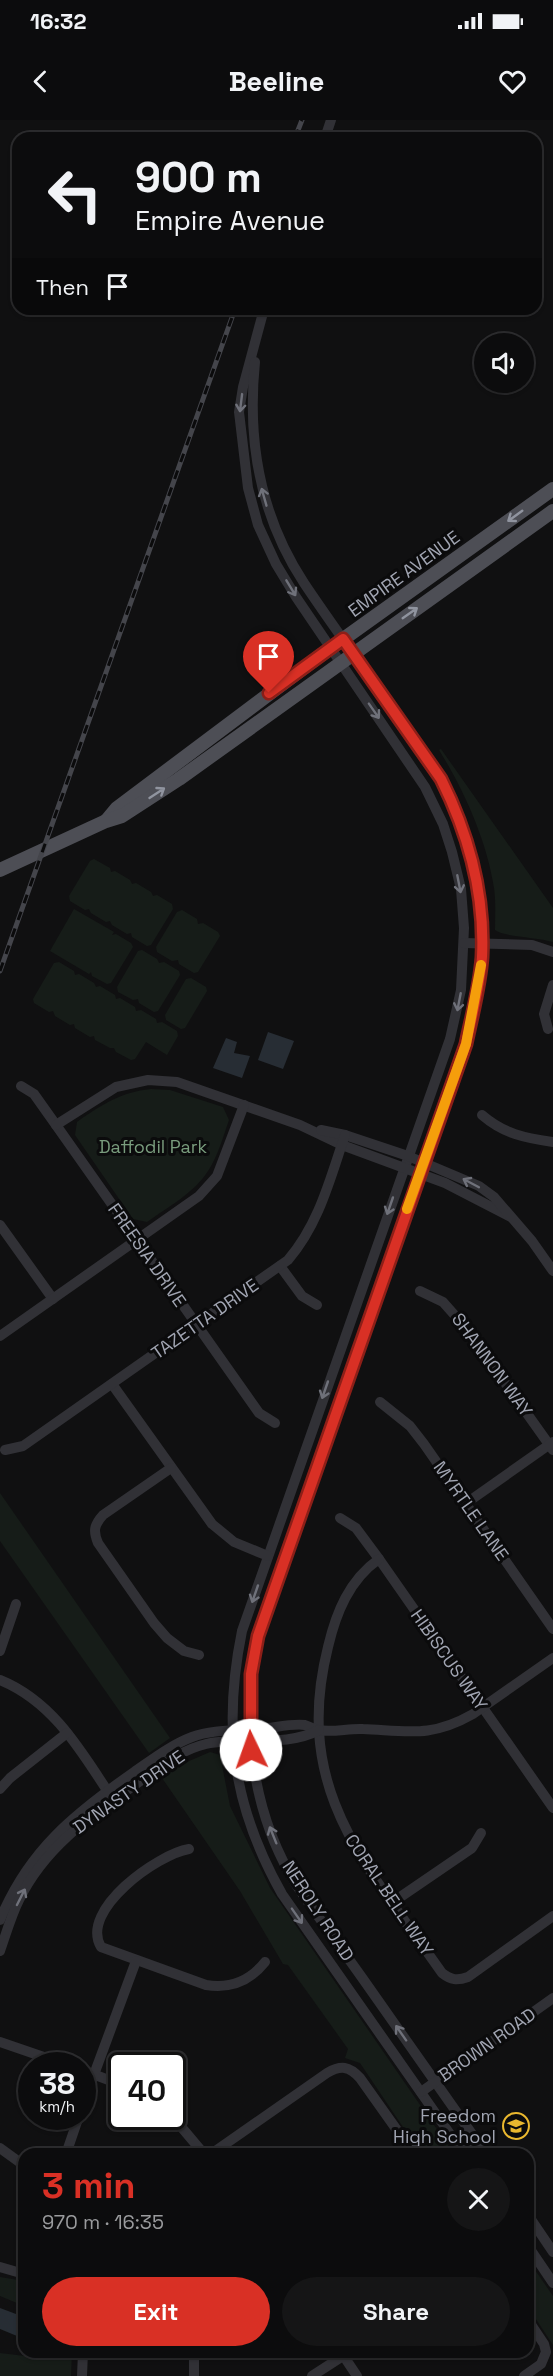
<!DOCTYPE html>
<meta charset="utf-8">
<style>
:root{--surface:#0c0c0d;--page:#151516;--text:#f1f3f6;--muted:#9a9b9d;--line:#2c2c2e;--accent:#d93025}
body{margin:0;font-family:"Space Grotesk",sans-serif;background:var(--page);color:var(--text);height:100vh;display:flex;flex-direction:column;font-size:22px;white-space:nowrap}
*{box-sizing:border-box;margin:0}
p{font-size:20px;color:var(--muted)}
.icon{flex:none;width:33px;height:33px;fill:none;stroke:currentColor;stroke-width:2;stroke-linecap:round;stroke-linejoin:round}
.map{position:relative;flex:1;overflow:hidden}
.details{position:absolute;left:18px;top:2028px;width:516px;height:210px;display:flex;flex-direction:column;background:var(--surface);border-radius:18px;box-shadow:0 2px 4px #0004,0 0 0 2px var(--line)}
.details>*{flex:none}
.guide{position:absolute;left:12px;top:12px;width:530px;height:183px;border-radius:18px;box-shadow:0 2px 4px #0004,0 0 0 2px var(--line);background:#0c0c0d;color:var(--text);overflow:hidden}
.controls{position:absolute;left:474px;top:213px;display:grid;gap:12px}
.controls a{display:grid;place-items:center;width:60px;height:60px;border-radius:50%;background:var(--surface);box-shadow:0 2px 4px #0004,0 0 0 2px var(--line);font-size:30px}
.speed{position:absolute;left:18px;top:1932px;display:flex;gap:12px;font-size:30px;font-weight:700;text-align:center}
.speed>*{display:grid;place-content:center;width:78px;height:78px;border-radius:50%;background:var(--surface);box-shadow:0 2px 4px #0004,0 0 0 2px var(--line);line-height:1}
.speed small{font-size:15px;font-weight:400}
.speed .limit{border:3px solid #111;border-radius:9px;background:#fff;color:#111}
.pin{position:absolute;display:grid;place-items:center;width:51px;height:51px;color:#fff;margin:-62px -26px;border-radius:50% 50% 50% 0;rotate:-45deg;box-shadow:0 0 6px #0007}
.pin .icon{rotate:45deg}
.me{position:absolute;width:66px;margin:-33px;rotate:357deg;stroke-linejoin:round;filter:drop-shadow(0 0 4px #0008)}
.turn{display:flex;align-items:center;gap:21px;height:126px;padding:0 24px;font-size:27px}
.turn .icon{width:78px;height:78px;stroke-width:2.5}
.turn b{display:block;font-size:42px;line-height:51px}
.then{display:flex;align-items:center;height:57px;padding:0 24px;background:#0003;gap:12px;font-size:22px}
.round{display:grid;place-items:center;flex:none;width:63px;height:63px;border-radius:32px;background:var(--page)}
.overview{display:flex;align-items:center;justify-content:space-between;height:102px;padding:0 24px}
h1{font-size:36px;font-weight:700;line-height:45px;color:var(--accent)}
.cta{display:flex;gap:12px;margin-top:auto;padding:12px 24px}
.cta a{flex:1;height:69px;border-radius:36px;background:var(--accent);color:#fff;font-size:24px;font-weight:700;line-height:69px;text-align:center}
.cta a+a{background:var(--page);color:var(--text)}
.status{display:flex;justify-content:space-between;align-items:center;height:42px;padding:0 30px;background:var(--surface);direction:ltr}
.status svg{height:16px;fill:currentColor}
header{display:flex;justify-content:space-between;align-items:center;height:78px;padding:0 24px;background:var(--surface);font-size:27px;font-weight:700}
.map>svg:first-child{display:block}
.green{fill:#161c18}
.water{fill:#272d34}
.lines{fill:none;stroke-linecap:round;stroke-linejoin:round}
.minor{stroke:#313136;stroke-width:10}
.major{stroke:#4d4e55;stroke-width:14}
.rail-casing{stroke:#44454b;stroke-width:5}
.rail{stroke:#0b0b0c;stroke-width:3;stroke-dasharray:9;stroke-linecap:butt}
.oneway{stroke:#6f717a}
.oneway2{stroke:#90949f}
.route-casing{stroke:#8d1f18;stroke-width:15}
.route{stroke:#d93025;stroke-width:10}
.slow{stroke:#f59e0b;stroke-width:10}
.labels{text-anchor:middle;stroke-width:6;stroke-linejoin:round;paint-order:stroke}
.street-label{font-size:18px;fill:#a1a5b2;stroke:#0b0b0c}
.park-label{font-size:18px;fill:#799c7d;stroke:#0b0b0c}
.poi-label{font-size:18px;fill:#a1a5b2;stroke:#0b0b0c;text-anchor:end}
</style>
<div class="status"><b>16:32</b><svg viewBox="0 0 49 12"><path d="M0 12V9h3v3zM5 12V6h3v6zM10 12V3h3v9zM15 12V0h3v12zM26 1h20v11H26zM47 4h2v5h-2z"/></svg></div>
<header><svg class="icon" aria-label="back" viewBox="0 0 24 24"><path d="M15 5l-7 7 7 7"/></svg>Beeline<svg class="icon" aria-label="heart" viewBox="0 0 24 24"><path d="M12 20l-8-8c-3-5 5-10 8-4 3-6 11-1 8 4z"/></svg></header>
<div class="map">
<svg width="553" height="2256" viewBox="0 0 553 2256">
<rect width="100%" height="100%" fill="#101011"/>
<g class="green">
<path d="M441,629L553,788V822C537,817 504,817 495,810C495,796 496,782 494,768C487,721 464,670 439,630Z"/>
<polygon points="94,739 110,748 111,752 115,751 130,760 132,764 136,763 151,772 153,776 157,775 172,784 173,789 151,825 147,826 132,817 131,813 127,814 112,805 110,801 106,802 91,793 89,789 85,790 70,781 69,776 90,741"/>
<polygon points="74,789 114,812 112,815 116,814 131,823 133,827 111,863 107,864 92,856 91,852 89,854 50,831"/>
<polygon points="182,790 197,799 198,804 203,803 218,812 220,816 198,852 194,853 179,844 178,840 172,841 157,832 156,827 177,792"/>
<polygon points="142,830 157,839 159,843 164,842 179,851 180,855 158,891 154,892 139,883 138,879 133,880 118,872 117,867 138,831"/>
<polygon points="59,842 74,851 75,855 79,854 94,863 96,867 100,866 115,875 116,879 120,878 135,887 136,891 141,890 156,899 157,903 162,902 177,911 178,916 167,935 146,922 135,939 131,940 116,932 114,928 110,928 95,920 94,916 90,917 75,908 74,904 70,905 55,896 53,891 49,892 34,883 33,879 54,843"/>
<polygon points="191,858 206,867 207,871 185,908 181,909 166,900 165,895 186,859"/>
<path d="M151,969L170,970L223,987L229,1000C223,1017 218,1036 208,1051C194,1073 168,1087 147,1102L133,1099L75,1015L77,1002C101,985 121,972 151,969Z"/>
<polygon points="0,1373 170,1618 149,1633 0,1421"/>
<polygon points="210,1632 220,1635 230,1686 270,1768 454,2034 416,2034 415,2025 360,1943 345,1938 348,1929 288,1845 283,1844 240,1771 162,1658 180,1645"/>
<polygon points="528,2140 553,2176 553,2225 528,2187"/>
<polygon points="0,2157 24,2161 24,2186 0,2176"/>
<polygon points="41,2232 72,2232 71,2256 0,2256 0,2233 25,2236 40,2235"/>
</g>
<g class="water">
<polygon points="268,912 294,921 283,949 258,940"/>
<polygon points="226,918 237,922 234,933 250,936 242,958 213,948"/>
<polygon points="0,2188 24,2197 17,2216 0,2209"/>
</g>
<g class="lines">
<g class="minor">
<polyline points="325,18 331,0"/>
<path d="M264,189L243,267L239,292L248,368L258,405L276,444L296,477L425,667L443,704L452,732L461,769L464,808L461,870L450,919L242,1511C222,1609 233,1687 282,1774L464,2034"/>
<path d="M255,242C247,320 260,396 304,463C332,505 362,545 390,587C407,610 424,634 440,658C471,707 486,781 482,838C480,867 472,895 466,924L258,1516C241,1600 250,1691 297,1766C318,1797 341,1828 363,1859C404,1917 445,1976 486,2034"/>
<polyline points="464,823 532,825 553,832"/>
<polyline points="548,909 544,894 553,865"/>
<polyline points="21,966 34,974 56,1005 259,1293 275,1303"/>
<path d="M482,995C504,1014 525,1018 553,1022"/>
<polyline points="56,1005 116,967 148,960 177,962 300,1005 342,1025 445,1063 509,1096"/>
<polyline points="321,1010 345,1015 408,1036 479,1066 494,1077 532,1121 553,1151"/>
<polyline points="0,1105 53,1179"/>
<polyline points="280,1146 302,1176 317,1185"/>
<polyline points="420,1171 443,1182 466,1208 553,1330"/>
<polyline points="0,1216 199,1076 217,1056 244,985"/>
<polyline points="112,1264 212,1404 234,1422 268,1436"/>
<polyline points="380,1282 410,1306 424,1324 553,1509"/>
<path d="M5,1330L23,1326L288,1140C319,1104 330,1059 345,1015"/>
<path d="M171,1348L103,1395C94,1405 93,1411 98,1423L154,1503L167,1518L184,1531L199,1535"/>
<polyline points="465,1384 553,1322"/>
<polyline points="340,1398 356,1408 379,1439 553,1688"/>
<path d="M379,1439C349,1460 336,1493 328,1527C292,1670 366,1744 442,1853C451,1860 457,1861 468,1857L553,1796"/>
<polyline points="0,1531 16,1484"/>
<path d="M0,1560C52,1581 80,1629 110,1675"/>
<polyline points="0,1669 10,1658 67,1613"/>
<path d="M189,1729C158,1734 79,1790 101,1827L206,1865C231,1869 250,1861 265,1842"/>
<polyline points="393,1782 472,1728 481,1713"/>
<path d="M0,1800C28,1731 74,1694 134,1652C153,1639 171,1625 192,1617C213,1609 238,1611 260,1609C274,1608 292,1603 305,1605C309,1606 313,1609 318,1610C332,1613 349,1608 363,1609C408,1611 431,1618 473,1594L553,1538"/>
<path d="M0,1831C6,1814 11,1796 19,1780C45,1726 92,1695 139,1662C160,1647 180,1630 206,1624C243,1616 285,1628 319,1610"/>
<polyline points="0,1922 70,1946"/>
<polyline points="82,1950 122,1965"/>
<polyline points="421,1972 553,1878"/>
<polyline points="82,1987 136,1841"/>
<polyline points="172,1996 204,2034"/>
<polyline points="453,2018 466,2024 473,2034"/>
<polyline points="0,2028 22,2044"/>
<polyline points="66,2034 79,1996"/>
<path d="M211,2034L327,1953C341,1945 349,1946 360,1958L404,2020L408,2034"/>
<polyline points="528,2095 553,2132"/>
<polyline points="528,2126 553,2163"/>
<polyline points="0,2147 24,2154"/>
<polyline points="341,2232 357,2256"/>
<polyline points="82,2256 83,2232"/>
<polyline points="194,2256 194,2232"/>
<polyline points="312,2256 349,2232"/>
<polyline points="524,2256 541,2244 546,2232 544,2224 528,2200"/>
</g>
<g class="major">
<polyline points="107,700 117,688 321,535 553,369"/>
<polyline points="0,750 106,701 122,696 179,659 553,391"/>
</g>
<defs>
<g id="rail">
<polyline points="295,18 302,0"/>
<polyline points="0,851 235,189"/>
</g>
</defs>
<use href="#rail" class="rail-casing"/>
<use href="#rail" class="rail"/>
</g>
<defs><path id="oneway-shaft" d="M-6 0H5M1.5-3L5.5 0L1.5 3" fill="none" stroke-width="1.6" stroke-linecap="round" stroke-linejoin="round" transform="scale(1.5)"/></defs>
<g class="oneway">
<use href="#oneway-shaft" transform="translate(241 283) rotate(97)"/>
<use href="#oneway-shaft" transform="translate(264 377) rotate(-106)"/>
<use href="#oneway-shaft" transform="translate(291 468) rotate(59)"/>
<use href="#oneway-shaft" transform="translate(374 591) rotate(55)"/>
<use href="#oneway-shaft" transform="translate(459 764) rotate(79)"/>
<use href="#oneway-shaft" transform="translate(459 882) rotate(101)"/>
<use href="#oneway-shaft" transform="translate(471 1063) rotate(-152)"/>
<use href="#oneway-shaft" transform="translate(390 1086) rotate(109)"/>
<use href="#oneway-shaft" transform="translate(325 1270) rotate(109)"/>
<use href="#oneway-shaft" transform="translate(255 1474) rotate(109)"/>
<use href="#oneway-shaft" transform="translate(273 1715) rotate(-112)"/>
<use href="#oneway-shaft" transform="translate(21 1777) rotate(-63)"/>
<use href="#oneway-shaft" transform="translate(297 1796) rotate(55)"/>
<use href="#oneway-shaft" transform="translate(401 1913) rotate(-125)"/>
</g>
<g class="oneway2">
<use href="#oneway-shaft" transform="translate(515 396) rotate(144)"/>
<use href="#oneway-shaft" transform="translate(410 493) rotate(-35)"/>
<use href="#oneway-shaft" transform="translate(157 673) rotate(-33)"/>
</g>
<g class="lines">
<defs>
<path id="route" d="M251,1630V1554L258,1516L466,924C472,895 480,866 482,837C485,775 469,715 441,659L343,519L269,573"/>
</defs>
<use href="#route" class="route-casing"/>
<use href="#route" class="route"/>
<polyline class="slow" points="407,1089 466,924 481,845"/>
</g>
<defs>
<symbol id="school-ring" viewBox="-11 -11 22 22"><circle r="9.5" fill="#0b0b0c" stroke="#eab82f" stroke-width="1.5"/><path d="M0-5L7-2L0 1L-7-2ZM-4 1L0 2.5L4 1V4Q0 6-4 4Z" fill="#eab82f"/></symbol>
</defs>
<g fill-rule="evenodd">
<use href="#school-ring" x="501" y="1991" width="30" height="30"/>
</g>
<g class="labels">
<g class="street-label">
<text transform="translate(404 454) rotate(-36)" y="6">EMPIRE AVENUE</text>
<text transform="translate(147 1135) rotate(55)" y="6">FREESIA DRIVE</text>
<text transform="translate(205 1199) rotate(-35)" y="6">TAZETTA DRIVE</text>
<text transform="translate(492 1245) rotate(54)" y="6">SHANNON WAY</text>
<text transform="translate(471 1391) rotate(55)" y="6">MYRTLE LANE</text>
<text transform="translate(449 1540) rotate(55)" y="6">HIBISCUS WAY</text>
<text transform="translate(129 1672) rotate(-35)" y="6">DYNASTY DRIVE</text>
<text transform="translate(389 1775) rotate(56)" y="6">CORAL BELL WAY</text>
<text transform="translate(318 1791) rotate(57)" y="6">NEROLY ROAD</text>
<text transform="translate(487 1925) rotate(-35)" y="6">BROWN ROAD</text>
</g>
<g class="park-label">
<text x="153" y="1033">Daffodil Park</text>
</g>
<g class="poi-label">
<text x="496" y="2002">Freedom<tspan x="496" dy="21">High School</tspan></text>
</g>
</g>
</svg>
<div class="controls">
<a><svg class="icon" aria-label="sound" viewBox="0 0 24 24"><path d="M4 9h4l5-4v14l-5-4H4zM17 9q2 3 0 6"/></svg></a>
</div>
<div class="speed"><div>38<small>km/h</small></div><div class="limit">40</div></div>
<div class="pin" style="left:269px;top:573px;background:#d93025"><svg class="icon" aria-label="arrive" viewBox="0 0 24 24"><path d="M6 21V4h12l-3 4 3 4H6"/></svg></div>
<svg class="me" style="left:251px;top:1630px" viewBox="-20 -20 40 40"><circle r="19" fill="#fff"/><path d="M0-13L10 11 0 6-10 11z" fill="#d93025"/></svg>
<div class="guide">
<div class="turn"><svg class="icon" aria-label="left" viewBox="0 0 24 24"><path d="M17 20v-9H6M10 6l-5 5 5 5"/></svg><div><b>900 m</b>Empire Avenue</div></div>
<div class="then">Then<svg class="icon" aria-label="arrive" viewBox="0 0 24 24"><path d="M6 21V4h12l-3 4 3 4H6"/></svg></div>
</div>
<section class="details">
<div class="overview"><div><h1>3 min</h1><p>970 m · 16:35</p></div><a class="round"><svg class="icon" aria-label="close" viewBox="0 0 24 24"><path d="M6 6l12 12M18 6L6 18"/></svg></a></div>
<div class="cta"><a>Exit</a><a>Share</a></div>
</section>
</div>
